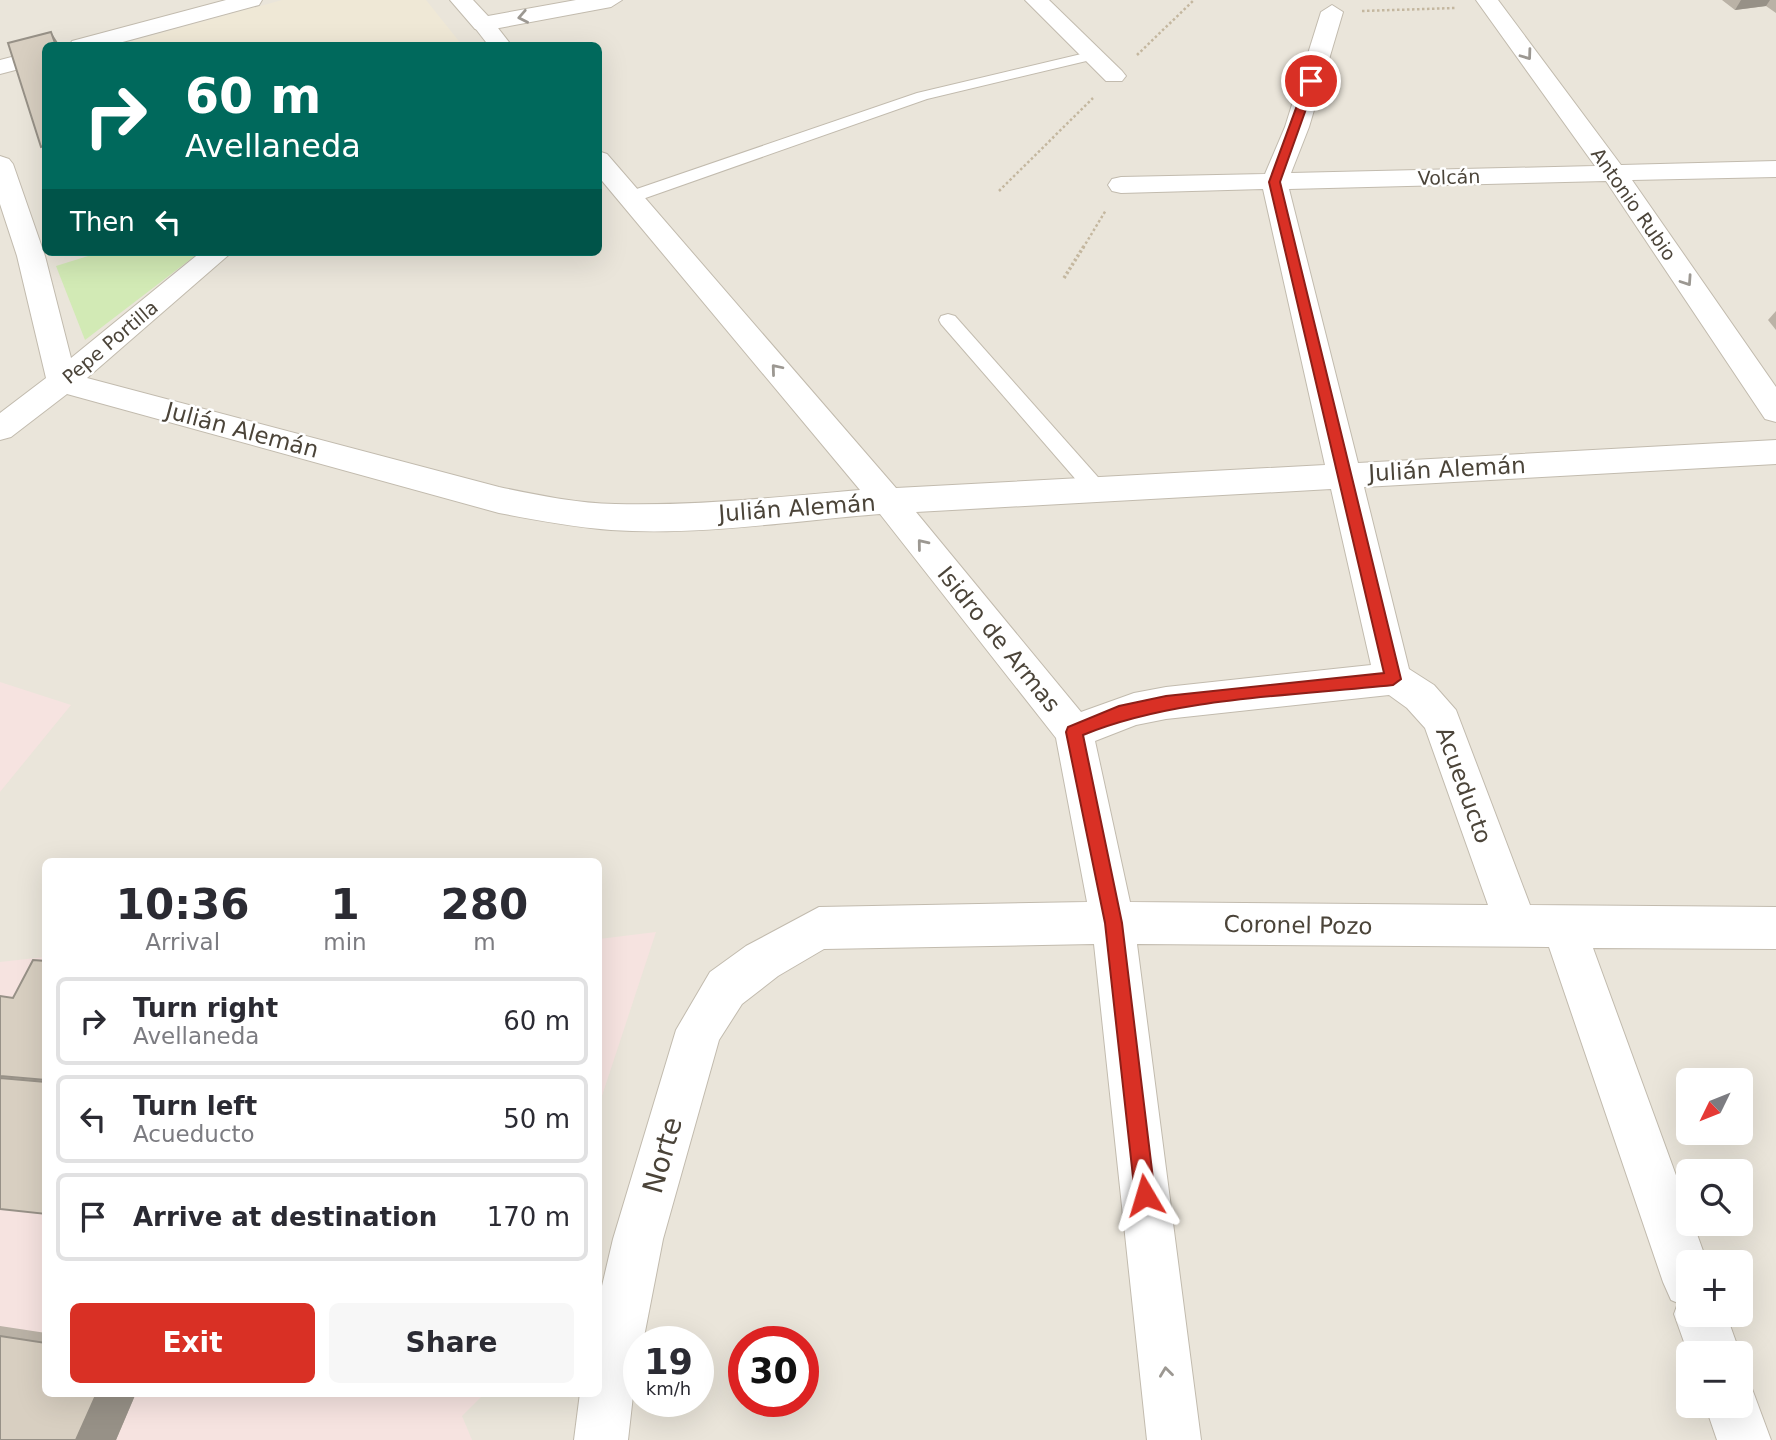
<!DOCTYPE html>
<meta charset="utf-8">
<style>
:root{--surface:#fff;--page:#f7f7f7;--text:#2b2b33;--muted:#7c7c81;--line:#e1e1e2;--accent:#d93025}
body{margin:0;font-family:"DejaVu Sans",sans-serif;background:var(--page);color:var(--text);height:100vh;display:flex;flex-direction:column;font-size:26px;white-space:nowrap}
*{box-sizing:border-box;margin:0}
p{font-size:23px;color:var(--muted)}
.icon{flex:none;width:38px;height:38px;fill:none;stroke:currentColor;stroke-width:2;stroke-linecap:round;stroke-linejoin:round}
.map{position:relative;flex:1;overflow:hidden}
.drawer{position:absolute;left:42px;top:858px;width:560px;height:539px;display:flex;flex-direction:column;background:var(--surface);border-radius:10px;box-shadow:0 7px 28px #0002}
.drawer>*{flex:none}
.hud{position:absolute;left:42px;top:42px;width:560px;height:214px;border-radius:10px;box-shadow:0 7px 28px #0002;background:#00695c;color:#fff;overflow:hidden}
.needle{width:46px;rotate:227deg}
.fabs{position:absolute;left:1676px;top:1068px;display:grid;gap:14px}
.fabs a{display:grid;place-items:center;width:77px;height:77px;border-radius:10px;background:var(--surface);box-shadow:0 7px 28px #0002;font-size:35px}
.speed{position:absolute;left:623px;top:1326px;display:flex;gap:14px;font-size:35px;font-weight:700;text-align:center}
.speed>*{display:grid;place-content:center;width:91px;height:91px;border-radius:50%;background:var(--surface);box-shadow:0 7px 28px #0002;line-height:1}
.speed small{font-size:18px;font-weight:400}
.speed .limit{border:10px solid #d22;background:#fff;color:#111}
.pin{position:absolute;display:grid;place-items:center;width:60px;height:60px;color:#fff;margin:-30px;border:4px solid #fff;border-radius:50%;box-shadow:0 2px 7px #0007}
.me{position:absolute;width:77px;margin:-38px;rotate:353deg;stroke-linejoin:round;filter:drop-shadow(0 0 5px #0008)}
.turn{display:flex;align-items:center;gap:24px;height:147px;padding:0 28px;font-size:32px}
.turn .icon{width:91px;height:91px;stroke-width:2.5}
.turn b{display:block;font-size:49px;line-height:60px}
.then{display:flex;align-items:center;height:66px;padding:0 28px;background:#0003;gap:14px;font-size:26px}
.eta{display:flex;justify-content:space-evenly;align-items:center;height:119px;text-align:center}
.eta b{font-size:42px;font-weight:700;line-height:49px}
.action{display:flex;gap:14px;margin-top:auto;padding:14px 28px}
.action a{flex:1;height:80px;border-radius:10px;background:var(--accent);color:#fff;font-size:28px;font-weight:700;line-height:80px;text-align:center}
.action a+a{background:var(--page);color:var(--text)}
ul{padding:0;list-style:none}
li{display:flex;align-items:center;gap:21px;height:88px;margin:0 14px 10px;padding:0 14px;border:4px solid var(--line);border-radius:10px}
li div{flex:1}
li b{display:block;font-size:26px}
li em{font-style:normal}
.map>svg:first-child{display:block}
.residential{fill:#eae5da;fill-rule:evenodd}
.education{fill:#efe8d6}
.medical{fill:#f6e3e0}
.green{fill:#d2eab5}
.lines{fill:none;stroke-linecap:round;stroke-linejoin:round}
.service-casing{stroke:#c2bbae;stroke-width:2}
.minor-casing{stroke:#c2bbae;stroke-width:2}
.tertiary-casing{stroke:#c2bbae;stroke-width:2}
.path-far1{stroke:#c4b79f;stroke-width:2.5;stroke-dasharray:2.5 2.5;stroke-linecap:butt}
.path{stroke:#c4b79f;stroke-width:3.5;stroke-dasharray:2.5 2.5;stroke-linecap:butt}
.service{fill:#fff;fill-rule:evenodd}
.minor{fill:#fff;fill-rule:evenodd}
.tertiary{fill:#fff;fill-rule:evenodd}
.wall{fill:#bab2a6}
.shaded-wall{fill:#979187}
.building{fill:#d8cfc1;stroke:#979187;stroke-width:2}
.oneway{stroke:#9c9892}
.route{fill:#d93025;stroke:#8d1f18;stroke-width:2}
.labels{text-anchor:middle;stroke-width:5;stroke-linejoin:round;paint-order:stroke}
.far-street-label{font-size:19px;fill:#4b4439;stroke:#fff}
.street-label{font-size:23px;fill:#4b4439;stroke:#fff}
.near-street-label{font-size:28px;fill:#4b4439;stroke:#fff}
</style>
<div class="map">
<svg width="1776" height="1440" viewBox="0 0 1776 1440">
<rect width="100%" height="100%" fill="#f6f3ec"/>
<path class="residential" d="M0,0H1776V1440H0ZM46,46H598V252H46ZM46,861H598V1393H46ZM1689,1080H1741V1132H1689ZM1689,1171H1741V1223H1689ZM1689,1262H1741V1314H1689ZM639,1342H698V1402H639ZM744,1342H803V1402H744ZM1689,1353H1741V1405H1689Z"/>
<polygon class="education" points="282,0 426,0 462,45 134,46 132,41"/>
<g class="medical">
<polygon points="0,682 71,705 0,792"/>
<polygon points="656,932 599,1105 599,939"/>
<polygon points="45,957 46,1393 485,1393 462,1416 472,1440 0,1440 0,962"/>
</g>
<polygon class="green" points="101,252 200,252 85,340 56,266"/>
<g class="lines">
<defs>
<g id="service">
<polygon points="1094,51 1101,55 1099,58 927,99 637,201 625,201 623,197 625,193 917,93"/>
<polygon points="948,314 955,316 1105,485 1109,491 1105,497 1091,497 941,324 939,320 941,316"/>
</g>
<g id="minor">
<polygon points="226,0 262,0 259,5 108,46 69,46 72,41"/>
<polygon points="1025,0 1049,0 1122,71 1126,76 1122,81 1106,81"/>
<path d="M1476,0H1498L1621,165L1776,161V177L1632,180L1776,387V422L1765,419L1606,181L1289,189L1358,463L1776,440V464L1364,487L1409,669L1434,685L1456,710L1530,905L1776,907V949L1593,948L1689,1211V1223H1693L1707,1262H1689V1314H1726L1740,1353H1689V1356L1674,1314L1678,1303L1671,1300L1663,1282L1549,947L1137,944L1201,1440H1147L1094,944L824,949L778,976L742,1004L719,1040L663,1239L643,1342H639L628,1440H574L580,1393H598V1303L613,1239L676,1030L710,972L746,946L819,907L1087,902L1056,738L880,514C791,521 699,536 611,530C573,527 536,520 499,513L67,394L11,437L0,440V413L46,378L17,256L0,204V156L9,159L13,164L45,256L71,358L201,252H232L87,378L499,487C537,495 576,503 615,504C697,506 779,497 860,490L598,176V151L607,154L896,488L1325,465L1263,189L1121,193L1112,191L1108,185L1112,179L1121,177L1265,174L1285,127L1321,12L1332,5L1343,12L1309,127L1291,173L1595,166ZM1331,489L1371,665L1166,687L1134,693L1081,712L916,512ZM1389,695L1407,708L1425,728L1488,905L1130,902L1095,741L1136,725L1166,719Z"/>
<polygon points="483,17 491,19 512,46 489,46 472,24"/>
<polygon points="46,48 46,62 0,74 0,60"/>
<polygon points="1741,1382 1751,1386 1771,1440 1717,1440 1705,1405 1741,1405"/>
</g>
<polygon id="tertiary" points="450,0 473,0 488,16 576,0 622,0 611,7 483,31 475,29"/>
</defs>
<use href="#service" class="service-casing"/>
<use href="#minor" class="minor-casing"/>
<use href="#tertiary" class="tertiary-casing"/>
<g class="path-far1">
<polyline points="1362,11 1455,8"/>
<polyline points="1137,55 1194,0"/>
<polyline points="999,191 1093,98"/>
<polyline points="1083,248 1106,210"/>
</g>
<polyline class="path" points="1064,278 1084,246"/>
<use href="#service" class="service"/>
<use href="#minor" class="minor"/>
<use href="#tertiary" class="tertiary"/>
</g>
<g class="wall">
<polygon points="1722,0 1776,0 1776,13 1766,6 1735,10"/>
<polygon points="1776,311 1776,330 1768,320"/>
<polygon points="46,961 46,1214 0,1209 0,996 13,998"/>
<polygon points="0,1326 46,1333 46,1393 136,1393 116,1440 0,1440"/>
</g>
<g class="shaded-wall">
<polygon points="1741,0 1770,0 1766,6 1735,10"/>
<polygon points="51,32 60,46 56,46"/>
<polygon points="97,1393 136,1393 116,1440 76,1440"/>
</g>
<g class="building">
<polygon points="51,32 56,46 46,46 46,145 41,147 8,43"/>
<polygon points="33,960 46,961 46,1080 0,1076 0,996 13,998"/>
<polygon points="0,1078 46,1082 46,1214 0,1209"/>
<polygon points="0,1336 46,1343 46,1393 97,1393 76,1440 0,1440"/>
</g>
<defs><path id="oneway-chevron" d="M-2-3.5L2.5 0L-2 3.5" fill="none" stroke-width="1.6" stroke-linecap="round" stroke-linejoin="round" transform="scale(1.75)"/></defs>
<g class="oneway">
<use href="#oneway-chevron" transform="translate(523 17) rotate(169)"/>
<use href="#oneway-chevron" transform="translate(1527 55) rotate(54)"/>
<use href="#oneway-chevron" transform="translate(1687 281) rotate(56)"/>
<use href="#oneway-chevron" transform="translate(776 369) rotate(-130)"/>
<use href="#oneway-chevron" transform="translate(922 544) rotate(-129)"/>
<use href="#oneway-chevron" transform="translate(1166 1372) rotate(-97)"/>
</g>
<path class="route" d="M1311,78L1316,81L1280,182L1401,679L1393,685C1293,696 1176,697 1083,735L1122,923L1155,1195L1152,1202L1145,1205L1138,1202L1135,1195L1105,923L1066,732L1068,727L1119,706L1166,696L1384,673L1269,182L1306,81Z"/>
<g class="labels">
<g class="far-street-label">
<text transform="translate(1449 177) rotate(-2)" y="7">Volcán</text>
<text transform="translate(1634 204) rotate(55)" y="7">Antonio Rubio</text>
<text transform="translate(110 342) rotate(-40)" y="7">Pepe Portilla</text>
</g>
<g class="street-label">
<text transform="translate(242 430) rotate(15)" y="8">Julián Alemán</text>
<text transform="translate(1447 469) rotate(-3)" y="8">Julián Alemán</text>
<text transform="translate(797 508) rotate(-4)" y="8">Julián Alemán</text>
<text transform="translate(999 639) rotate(51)" y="8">Isidro de Armas</text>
<text transform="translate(1464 785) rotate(70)" y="8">Acueducto</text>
<text transform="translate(1298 925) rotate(1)" y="8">Coronel Pozo</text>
</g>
<g class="near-street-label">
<text transform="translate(662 1155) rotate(-74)" y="10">Norte</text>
</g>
</g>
</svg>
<div class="fabs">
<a><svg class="needle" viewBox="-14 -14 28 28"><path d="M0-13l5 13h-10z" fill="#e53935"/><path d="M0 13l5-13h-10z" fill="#7c7c81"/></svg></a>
<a><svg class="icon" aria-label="search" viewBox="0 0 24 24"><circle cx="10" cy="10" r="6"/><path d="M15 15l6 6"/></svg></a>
<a>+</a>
<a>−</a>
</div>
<div class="speed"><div>19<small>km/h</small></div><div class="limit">30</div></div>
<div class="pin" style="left:1311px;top:81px;background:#d93025"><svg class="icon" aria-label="arrive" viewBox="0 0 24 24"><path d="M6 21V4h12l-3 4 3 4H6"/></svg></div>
<svg class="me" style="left:1145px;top:1195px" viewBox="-20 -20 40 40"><path d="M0-17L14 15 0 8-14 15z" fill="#d93025" stroke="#fff" stroke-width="4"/></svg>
<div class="hud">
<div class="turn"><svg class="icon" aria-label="right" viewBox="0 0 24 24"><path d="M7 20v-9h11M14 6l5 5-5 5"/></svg><div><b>60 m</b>Avellaneda</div></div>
<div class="then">Then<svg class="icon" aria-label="left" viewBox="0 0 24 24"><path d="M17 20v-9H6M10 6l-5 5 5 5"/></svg></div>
</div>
<section class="drawer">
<div class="eta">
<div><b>10:36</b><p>Arrival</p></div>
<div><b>1</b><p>min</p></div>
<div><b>280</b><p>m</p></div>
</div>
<ul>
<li><svg class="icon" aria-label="right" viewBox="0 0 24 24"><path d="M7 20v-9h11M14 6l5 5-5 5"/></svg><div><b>Turn right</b><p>Avellaneda</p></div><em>60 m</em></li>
<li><svg class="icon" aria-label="left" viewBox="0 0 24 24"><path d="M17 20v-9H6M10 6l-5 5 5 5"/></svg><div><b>Turn left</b><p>Acueducto</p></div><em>50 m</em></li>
<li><svg class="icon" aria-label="arrive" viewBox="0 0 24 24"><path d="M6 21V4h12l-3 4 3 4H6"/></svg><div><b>Arrive at destination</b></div><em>170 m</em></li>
</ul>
<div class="action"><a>Exit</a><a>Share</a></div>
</section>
</div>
